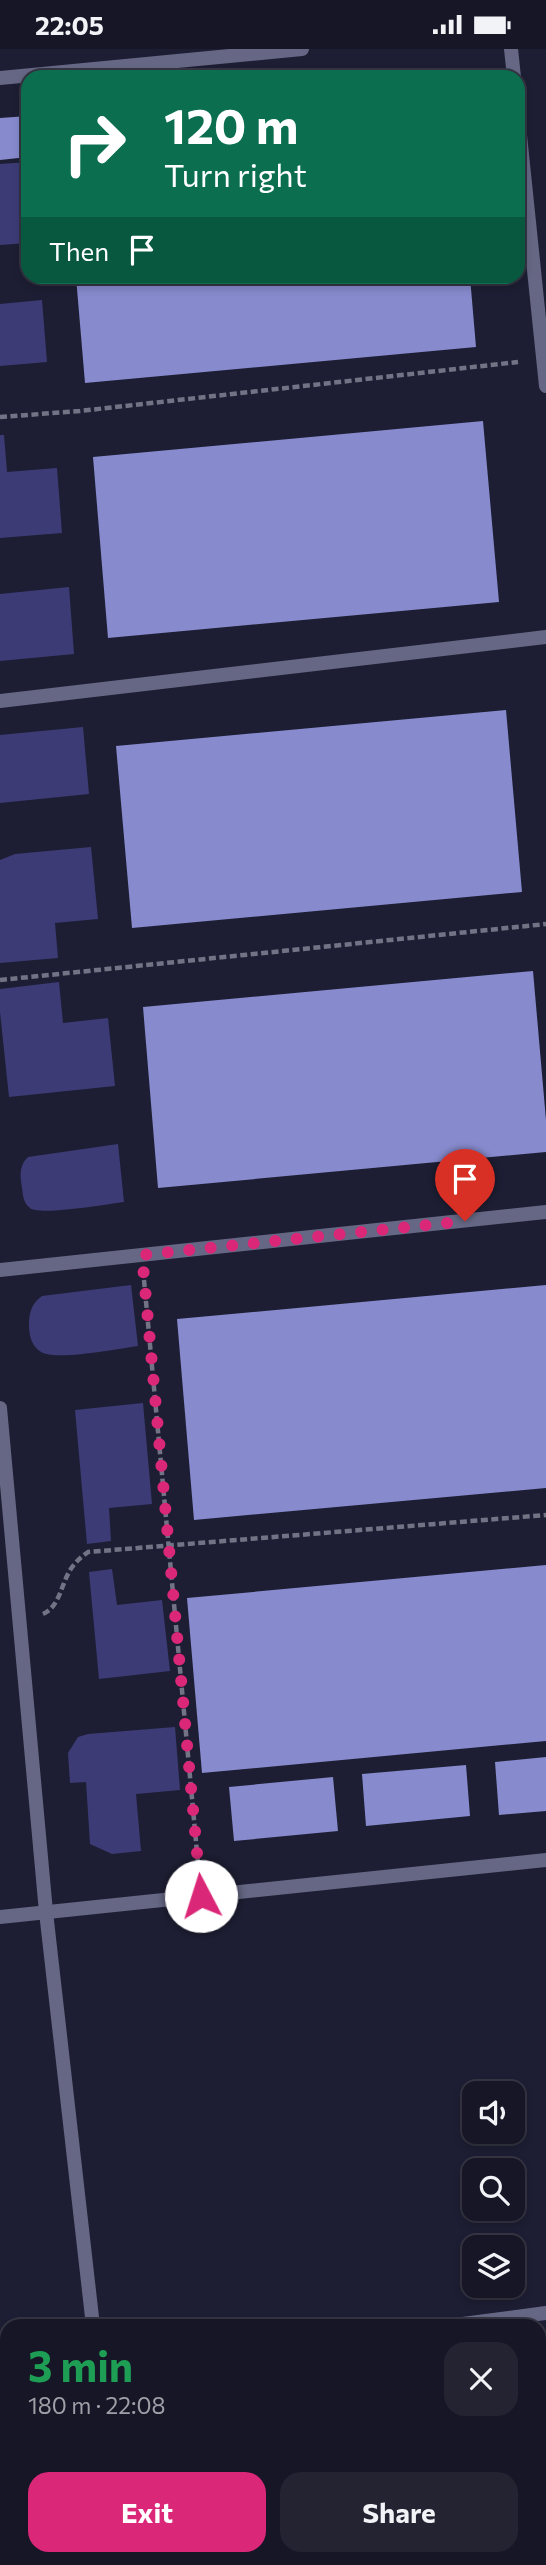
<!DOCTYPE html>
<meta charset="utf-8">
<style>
:root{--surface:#161626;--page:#232332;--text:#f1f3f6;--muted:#9e9fa7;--line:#353543;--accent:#db2777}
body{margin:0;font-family:Commissioner,sans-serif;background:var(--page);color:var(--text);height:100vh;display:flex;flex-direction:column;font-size:26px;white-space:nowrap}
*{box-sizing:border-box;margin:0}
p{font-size:23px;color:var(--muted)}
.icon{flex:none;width:38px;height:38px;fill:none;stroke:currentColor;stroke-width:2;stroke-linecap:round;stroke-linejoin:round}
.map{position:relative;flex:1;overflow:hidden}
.details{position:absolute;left:0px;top:2270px;width:546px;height:247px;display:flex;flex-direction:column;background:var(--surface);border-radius:21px 21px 0 0;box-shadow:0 4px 10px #0003,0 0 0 2px var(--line)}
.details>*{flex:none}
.top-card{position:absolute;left:21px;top:21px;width:504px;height:214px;border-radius:21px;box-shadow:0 4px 10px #0003,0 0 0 2px var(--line);background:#0b6e4f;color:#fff;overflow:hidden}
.tools{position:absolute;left:462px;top:2032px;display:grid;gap:14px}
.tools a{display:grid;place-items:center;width:63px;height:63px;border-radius:14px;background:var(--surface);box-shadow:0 4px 10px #0003,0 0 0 2px var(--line);font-size:35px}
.pin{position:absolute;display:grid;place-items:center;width:60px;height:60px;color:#fff;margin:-72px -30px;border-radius:50% 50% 50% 0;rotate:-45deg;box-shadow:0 0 7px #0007}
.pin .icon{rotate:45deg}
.me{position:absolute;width:77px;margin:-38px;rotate:355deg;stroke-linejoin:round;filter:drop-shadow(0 0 5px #0008)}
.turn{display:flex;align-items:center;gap:24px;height:147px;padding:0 28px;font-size:32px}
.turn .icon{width:91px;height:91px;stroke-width:2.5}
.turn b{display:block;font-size:49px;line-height:60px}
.then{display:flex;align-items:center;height:66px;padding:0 28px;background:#0003;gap:14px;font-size:26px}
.round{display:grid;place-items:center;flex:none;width:74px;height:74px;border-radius:21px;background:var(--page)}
.overview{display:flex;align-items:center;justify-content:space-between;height:119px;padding:0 28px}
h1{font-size:42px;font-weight:700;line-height:52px;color:#1e9e55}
.cta{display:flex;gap:14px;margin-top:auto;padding:14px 28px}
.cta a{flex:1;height:80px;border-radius:21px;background:var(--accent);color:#fff;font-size:28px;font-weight:700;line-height:80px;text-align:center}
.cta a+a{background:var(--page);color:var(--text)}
.status{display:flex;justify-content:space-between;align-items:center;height:49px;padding:0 35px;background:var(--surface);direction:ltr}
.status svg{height:19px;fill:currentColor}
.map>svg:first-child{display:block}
.green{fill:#3c3b76}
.building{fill:#878acd}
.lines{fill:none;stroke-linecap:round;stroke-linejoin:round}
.path{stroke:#727385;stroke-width:4.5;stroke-dasharray:7 3.5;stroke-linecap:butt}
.service{stroke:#656784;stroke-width:14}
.route{stroke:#db2777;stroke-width:12;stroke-dasharray:0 21.6}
</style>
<div class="status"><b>22:05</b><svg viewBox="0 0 49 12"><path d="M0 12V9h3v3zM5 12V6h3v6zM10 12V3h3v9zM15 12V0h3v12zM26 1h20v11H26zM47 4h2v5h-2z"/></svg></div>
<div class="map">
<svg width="546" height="2516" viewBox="0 0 546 2516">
<rect width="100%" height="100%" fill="#1d1e33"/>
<g class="green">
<polygon points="28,113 28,194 0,196 0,115"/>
<polygon points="42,251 47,313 0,317 0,255"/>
<polygon points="0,386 4,386 7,423 57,419 62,484 0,489"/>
<polygon points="69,538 74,605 0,612 0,545"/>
<polygon points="83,678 89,745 0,754 0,686"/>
<polygon points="91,798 98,870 55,874 58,909 0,914 0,811 15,805"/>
<polygon points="59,933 63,974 108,969 115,1037 9,1048 0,963 0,940"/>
<path d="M118,1095L124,1153C108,1155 39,1167 30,1159C23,1154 23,1146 22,1139C20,1127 19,1116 28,1108Z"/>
<path d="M131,1236L138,1297C116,1300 61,1311 43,1304C32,1299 29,1287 29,1276C29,1263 32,1254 42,1247Z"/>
<polygon points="143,1354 152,1455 109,1459 111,1492 87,1495 75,1361"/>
<polygon points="112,1520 117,1556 162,1551 170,1622 99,1630 89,1523"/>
<polygon points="175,1678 180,1741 136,1745 141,1802 112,1805 90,1795 86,1733 70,1734 68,1704 78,1688 88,1685"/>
</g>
<g class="building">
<polygon points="28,67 28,108 0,111 0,69"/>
<polygon points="76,228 470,228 476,298 85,334"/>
<polygon points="483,372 499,553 108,589 93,408"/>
<polygon points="506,661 522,843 132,879 116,697"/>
<polygon points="533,922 546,1071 546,1103 158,1139 143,958"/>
<polygon points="546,1236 546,1439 194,1471 177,1270"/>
<polygon points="546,1516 546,1692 202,1724 187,1549"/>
<polygon points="546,1708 546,1762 499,1766 495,1713"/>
<polygon points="466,1716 470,1767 366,1777 362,1725"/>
<polygon points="333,1728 338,1782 234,1792 229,1738"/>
<polygon points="7,2321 7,2495 0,2495 0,2322"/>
<polygon points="539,2395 546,2395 546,2516 310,2516 309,2510 539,2510"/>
</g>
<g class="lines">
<g class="path">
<polyline points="0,368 80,362 518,313"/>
<polyline points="0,931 546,875"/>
<polyline points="144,1231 199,1825"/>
<path d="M43,1565C59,1558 61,1537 69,1523C74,1514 80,1509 88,1503L546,1466"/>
</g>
<g class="service">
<polyline points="511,0 514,28"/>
<polyline points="0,29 302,0"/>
<polyline points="518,67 546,337"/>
<polyline points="0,652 546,588"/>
<polyline points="0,1221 546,1163"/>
<polyline points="0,1359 46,1863 93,2277"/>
<polyline points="0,1868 546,1811"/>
<polyline points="447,2277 546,2264"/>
<polyline points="281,2510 281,2516"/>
<polyline points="110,2516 112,2510"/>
</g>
</g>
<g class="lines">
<polyline class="route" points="201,1847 142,1206 465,1172"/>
</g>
</svg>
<div class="tools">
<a><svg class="icon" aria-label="sound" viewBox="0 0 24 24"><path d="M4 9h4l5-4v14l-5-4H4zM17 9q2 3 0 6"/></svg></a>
<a><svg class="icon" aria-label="search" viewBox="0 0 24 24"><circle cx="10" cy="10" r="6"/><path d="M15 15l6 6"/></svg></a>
<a><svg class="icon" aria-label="layers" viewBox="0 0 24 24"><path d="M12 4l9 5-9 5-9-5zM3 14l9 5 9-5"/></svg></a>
</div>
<div class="pin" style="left:465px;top:1172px;background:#d93025"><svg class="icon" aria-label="arrive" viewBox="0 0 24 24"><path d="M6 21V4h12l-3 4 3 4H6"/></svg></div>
<svg class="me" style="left:201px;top:1847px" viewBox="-20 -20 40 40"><circle r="19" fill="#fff"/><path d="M0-13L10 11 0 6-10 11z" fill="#db2777"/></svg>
<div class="top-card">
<div class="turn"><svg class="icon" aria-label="right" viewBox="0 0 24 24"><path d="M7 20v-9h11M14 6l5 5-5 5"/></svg><div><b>120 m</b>Turn right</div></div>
<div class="then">Then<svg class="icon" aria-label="arrive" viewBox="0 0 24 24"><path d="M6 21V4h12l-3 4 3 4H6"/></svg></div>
</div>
<section class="details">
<div class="overview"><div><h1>3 min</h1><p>180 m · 22:08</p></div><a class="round"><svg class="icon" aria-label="close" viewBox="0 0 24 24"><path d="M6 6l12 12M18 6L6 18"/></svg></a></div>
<div class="cta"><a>Exit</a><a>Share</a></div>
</section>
</div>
